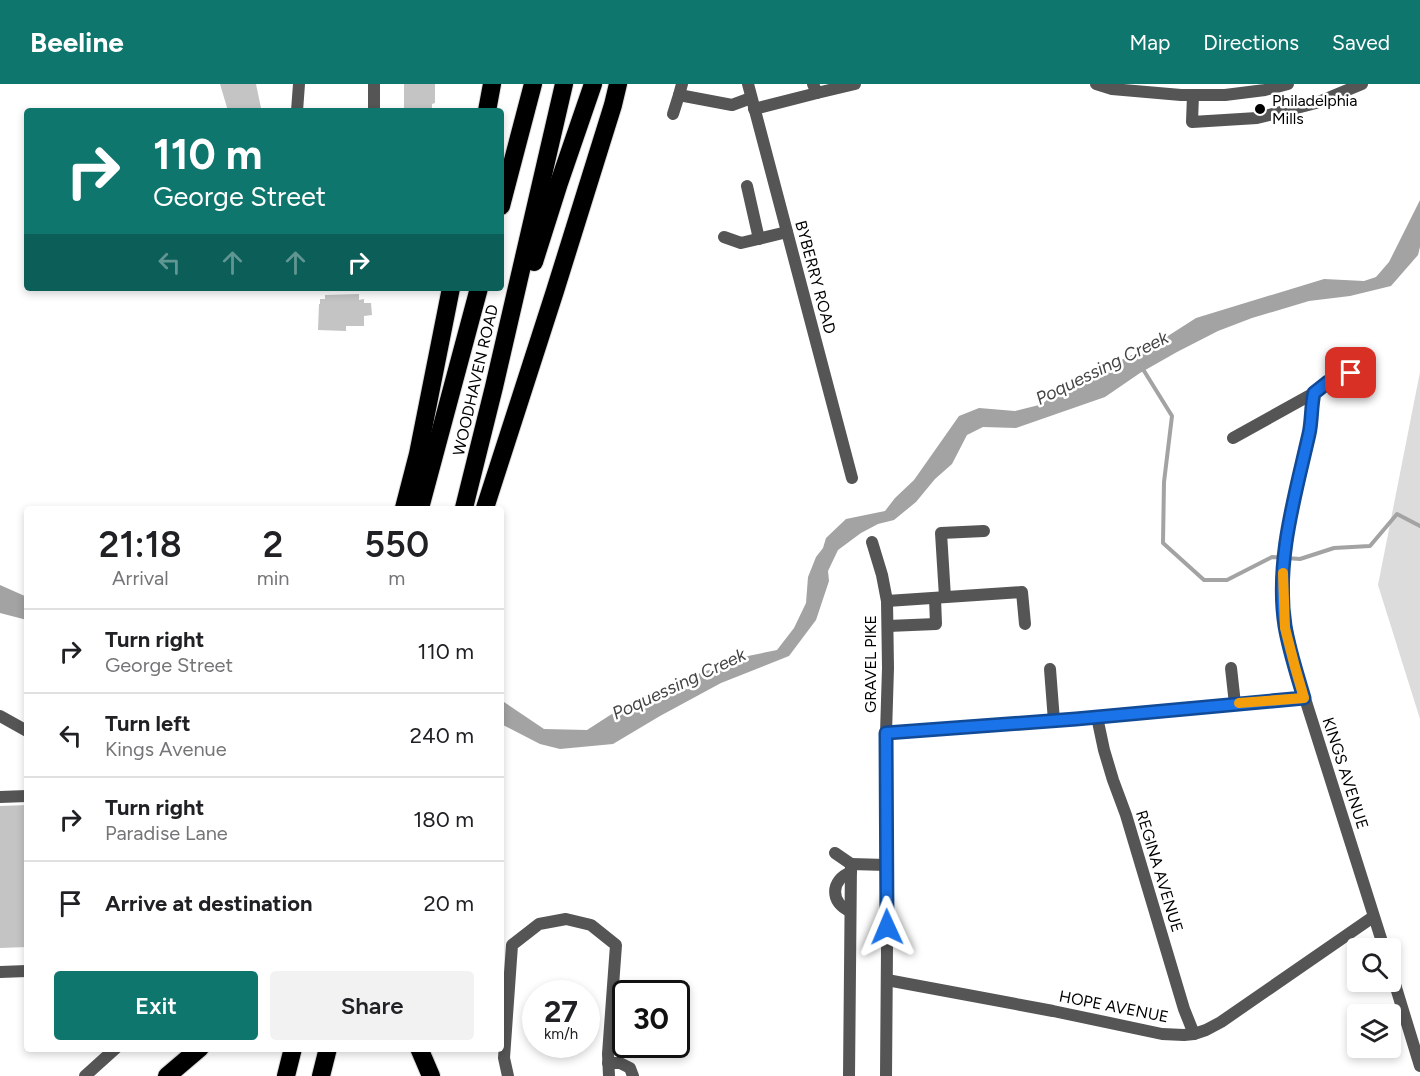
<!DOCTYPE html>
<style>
:root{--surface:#fff;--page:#f2f2f2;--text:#202124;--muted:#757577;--line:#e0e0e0;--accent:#0f766e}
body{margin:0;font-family:Figtree,sans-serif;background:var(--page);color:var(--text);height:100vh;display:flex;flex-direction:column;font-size:22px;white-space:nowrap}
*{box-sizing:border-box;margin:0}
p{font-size:20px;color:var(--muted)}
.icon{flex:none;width:33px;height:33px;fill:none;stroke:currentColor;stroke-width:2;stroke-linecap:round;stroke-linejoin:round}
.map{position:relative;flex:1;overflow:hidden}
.details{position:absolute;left:24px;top:422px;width:480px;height:546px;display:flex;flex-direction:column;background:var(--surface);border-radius:6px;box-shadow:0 3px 9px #0003}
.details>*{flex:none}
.hud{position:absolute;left:24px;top:24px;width:480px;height:183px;border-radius:6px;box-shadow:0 3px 9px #0003;background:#0f766e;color:#fff;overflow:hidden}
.buttons{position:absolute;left:1347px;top:854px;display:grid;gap:12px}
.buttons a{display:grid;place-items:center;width:54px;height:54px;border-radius:6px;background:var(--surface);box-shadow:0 3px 9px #0003;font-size:30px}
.speed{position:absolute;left:522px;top:896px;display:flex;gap:12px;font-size:30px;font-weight:700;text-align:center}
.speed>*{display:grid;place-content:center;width:78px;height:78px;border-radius:50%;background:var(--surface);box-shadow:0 3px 9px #0003;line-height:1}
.speed small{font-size:15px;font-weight:400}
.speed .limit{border:3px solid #111;border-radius:9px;background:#fff;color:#111}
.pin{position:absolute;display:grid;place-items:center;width:51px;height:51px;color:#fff;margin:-26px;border-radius:12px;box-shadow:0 3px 9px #0006}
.me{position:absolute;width:66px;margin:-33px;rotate:359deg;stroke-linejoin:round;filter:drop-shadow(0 0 4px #0008)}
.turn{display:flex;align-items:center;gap:21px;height:126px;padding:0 30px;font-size:27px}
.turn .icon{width:78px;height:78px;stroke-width:2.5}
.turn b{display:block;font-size:42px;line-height:51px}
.lanes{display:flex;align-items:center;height:57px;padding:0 30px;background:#0003;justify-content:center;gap:30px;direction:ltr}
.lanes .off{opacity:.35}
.eta{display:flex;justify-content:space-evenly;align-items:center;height:102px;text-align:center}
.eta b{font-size:36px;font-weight:600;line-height:42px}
.button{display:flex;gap:12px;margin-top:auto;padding:12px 30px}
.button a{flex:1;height:69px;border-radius:6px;background:var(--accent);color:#fff;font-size:24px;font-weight:600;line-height:69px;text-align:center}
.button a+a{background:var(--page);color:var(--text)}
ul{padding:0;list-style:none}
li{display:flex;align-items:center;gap:18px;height:84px;padding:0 30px;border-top:2px solid var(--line)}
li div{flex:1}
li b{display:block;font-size:22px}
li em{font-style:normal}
header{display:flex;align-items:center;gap:36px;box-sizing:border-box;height:84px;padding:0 30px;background:var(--accent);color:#fff}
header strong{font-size:28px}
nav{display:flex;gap:33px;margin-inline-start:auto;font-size:21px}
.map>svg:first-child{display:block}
.green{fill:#dcdcdc}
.water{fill:#a3a3a3}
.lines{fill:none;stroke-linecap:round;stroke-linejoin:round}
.stream{stroke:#a3a3a3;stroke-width:4}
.building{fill:#c4c4c4}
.highway-casing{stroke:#dbdbdb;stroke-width:20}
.minor{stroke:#555;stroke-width:12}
.highway{stroke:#000;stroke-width:18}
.route-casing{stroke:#114b97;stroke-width:15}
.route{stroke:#1a73e8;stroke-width:10}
.slow{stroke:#f59e0b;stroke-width:10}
.poi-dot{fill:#000;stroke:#fff;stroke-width:2}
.labels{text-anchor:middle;stroke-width:5;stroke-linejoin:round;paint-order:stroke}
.poi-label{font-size:16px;fill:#000;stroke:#fff;text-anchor:start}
.street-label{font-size:16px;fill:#000;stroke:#fff}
.water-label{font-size:18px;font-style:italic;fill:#444;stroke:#fff}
</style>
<header>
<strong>Beeline</strong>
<nav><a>Map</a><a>Directions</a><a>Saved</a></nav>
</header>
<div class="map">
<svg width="1420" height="992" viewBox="0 0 1420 992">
<rect width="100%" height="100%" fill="#fff"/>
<polygon class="green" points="1420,288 1420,635 1378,501"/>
<g class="water">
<polygon points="1420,116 1420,163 1418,171 1391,202 1350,212 1309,217 1252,234 1218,247 1177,268 1140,289 1105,313 1016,344 983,343 967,351 952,380 935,395 916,418 894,436 878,440 861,449 838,466 828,487 829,497 816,536 789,572 721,599 660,632 613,660 560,665 540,660 501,640 501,616 544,645 587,646 632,617 692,592 748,572 777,566 794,544 806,519 808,493 816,473 823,464 826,454 846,435 885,427 895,414 914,396 959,332 979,324 1015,327 1043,320 1054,308 1157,259 1196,234 1324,195 1364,197 1376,193 1389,178"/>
<polygon points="0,501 27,513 27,536 0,529"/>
</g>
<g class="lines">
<polyline class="stream" points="1141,282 1172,332 1164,398 1163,459 1204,496 1227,496 1272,473 1300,475 1334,464 1370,462 1397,430 1420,442"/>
</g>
<g class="building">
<polygon points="220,0 256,0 261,24 259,24 259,27 228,27"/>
<polygon points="404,0 435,0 435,19 432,20 432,27 404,27"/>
<polygon points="359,210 359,216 364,215 364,219 371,219 372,231 364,232 364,242 346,242 346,247 318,246 319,220 320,220 320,215 325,215 325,211"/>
<polygon points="27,721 27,863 0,864 0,722"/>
</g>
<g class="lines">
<defs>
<g id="highway">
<polyline points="487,27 492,0"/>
<polyline points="501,122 533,0"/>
<polyline points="534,178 559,99 593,0"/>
<polyline points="404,424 418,370 451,204"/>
<polyline points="420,424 479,204"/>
<polyline points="464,424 494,303 564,0"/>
<polyline points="485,424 555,207 613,21 618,0"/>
<polyline points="419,964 431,992"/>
<polyline points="167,992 200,964"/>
<polyline points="286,992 293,964"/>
<polyline points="321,992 328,964"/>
</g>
</defs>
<use href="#highway" class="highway-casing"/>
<g class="minor">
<polyline points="374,0 374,27"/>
<polyline points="682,0 679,11 732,21 751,14"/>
<polyline points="748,0 852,394"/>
<polyline points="813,0 817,9 855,0"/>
<polyline points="1096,0 1112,5 1181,11 1225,11 1265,6 1288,0"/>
<polyline points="1193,11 1192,38 1257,34 1316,19 1362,0"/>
<polyline points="754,25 817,9"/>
<polyline points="297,27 299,0"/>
<polyline points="673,30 679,11"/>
<polyline points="747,102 759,155"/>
<polyline points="724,153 741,159 787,148"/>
<polyline points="1314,309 1311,344 1295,409 1288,444 1284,482 1284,534 1295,583 1384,864"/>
<polyline points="1233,354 1314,309 1328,298 1365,284"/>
<polyline points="872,458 882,491 887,517 888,584 886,649 887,864 886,992"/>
<polyline points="945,513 941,449 984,447"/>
<polyline points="887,517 1022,508 1025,540"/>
<polyline points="888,542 936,540 935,514"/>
<polyline points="1231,584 1235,620"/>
<polyline points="1050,585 1054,637"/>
<polyline points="0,632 27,647"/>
<polyline points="1097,633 1104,666 1113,696 1126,731 1184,925 1194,950"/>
<polyline points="886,649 1054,637 1304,614"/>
<polyline points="0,713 27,712"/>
<polyline points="835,769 851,780"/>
<path d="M850,827C830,819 830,796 851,788"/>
<polyline points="1390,884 1420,982"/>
<polyline points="0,888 27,887"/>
<polyline points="887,896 1053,927 1162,950 1184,951 1194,950 1206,946 1221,938 1373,833"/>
<polyline points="608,979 620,979 630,984 633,992"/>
<polyline points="85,992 116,964"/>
<polyline points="508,992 504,974 512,861 539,840 566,835 591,841 616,861 608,970 609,992"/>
<polyline points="849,992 851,780 886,781"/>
</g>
<use href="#highway" class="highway"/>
</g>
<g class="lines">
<defs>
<path id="route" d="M887,843L886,649L1076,635L1304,614C1297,590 1289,566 1285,542C1275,478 1295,412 1309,350C1312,337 1311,322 1314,309L1328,298L1351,289"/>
</defs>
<use href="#route" class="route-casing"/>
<use href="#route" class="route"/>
<polyline class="slow" points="1239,619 1304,614 1295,583 1285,544 1283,489"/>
</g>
<circle class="poi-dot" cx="1260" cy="25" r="6"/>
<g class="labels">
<g class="poi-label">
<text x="1272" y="22">Philadelphia<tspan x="1272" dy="18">Mills</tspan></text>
</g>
<g class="street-label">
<text transform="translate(816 193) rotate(75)" y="6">BYBERRY ROAD</text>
<text transform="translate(475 296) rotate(-77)" y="6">WOODHAVEN ROAD</text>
<text transform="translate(870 580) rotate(-90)" y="6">GRAVEL PIKE</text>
<text transform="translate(1346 689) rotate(72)" y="6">KINGS AVENUE</text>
<text transform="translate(1160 787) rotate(73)" y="6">REGINA AVENUE</text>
<text transform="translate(1114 922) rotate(11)" y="6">HOPE AVENUE</text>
</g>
<g class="water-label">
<text transform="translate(1102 284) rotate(-26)" y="6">Poquessing Creek</text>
<text transform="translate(679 600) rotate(-25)" y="6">Poquessing Creek</text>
</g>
</g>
</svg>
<div class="buttons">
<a><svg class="icon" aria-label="search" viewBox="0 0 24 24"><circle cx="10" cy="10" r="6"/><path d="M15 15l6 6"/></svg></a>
<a><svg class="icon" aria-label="layers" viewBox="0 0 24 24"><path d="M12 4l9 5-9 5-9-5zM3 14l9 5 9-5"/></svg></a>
</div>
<div class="speed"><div>27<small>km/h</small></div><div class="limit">30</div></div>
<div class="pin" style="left:1351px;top:289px;background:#d93025"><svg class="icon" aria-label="arrive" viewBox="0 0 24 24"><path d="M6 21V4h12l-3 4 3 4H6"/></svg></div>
<svg class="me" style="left:887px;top:843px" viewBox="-20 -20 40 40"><path d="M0-17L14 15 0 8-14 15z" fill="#1a73e8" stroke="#fff" stroke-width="4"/></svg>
<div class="hud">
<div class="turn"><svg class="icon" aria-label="right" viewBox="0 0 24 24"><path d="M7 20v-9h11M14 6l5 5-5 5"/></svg><div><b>110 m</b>George Street</div></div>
<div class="lanes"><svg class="icon off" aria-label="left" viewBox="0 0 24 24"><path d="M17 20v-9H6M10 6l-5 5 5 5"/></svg><svg class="icon off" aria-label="ahead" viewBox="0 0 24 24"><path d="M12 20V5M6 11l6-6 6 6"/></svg><svg class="icon off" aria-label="ahead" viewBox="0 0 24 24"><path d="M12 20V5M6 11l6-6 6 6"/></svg><svg class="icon" aria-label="right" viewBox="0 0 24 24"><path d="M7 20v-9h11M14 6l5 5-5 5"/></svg></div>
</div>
<section class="details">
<div class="eta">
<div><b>21:18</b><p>Arrival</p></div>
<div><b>2</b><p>min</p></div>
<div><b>550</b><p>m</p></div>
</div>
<ul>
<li><svg class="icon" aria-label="right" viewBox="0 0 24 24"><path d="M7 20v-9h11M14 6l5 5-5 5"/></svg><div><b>Turn right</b><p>George Street</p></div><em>110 m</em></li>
<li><svg class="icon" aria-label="left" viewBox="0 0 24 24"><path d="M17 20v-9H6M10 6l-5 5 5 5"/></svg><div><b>Turn left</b><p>Kings Avenue</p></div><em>240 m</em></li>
<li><svg class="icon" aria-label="right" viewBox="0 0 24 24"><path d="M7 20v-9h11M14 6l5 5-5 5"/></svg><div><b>Turn right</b><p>Paradise Lane</p></div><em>180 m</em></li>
<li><svg class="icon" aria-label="arrive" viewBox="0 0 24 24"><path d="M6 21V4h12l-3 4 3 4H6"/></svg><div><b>Arrive at destination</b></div><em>20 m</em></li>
</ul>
<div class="button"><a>Exit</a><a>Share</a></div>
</section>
</div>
